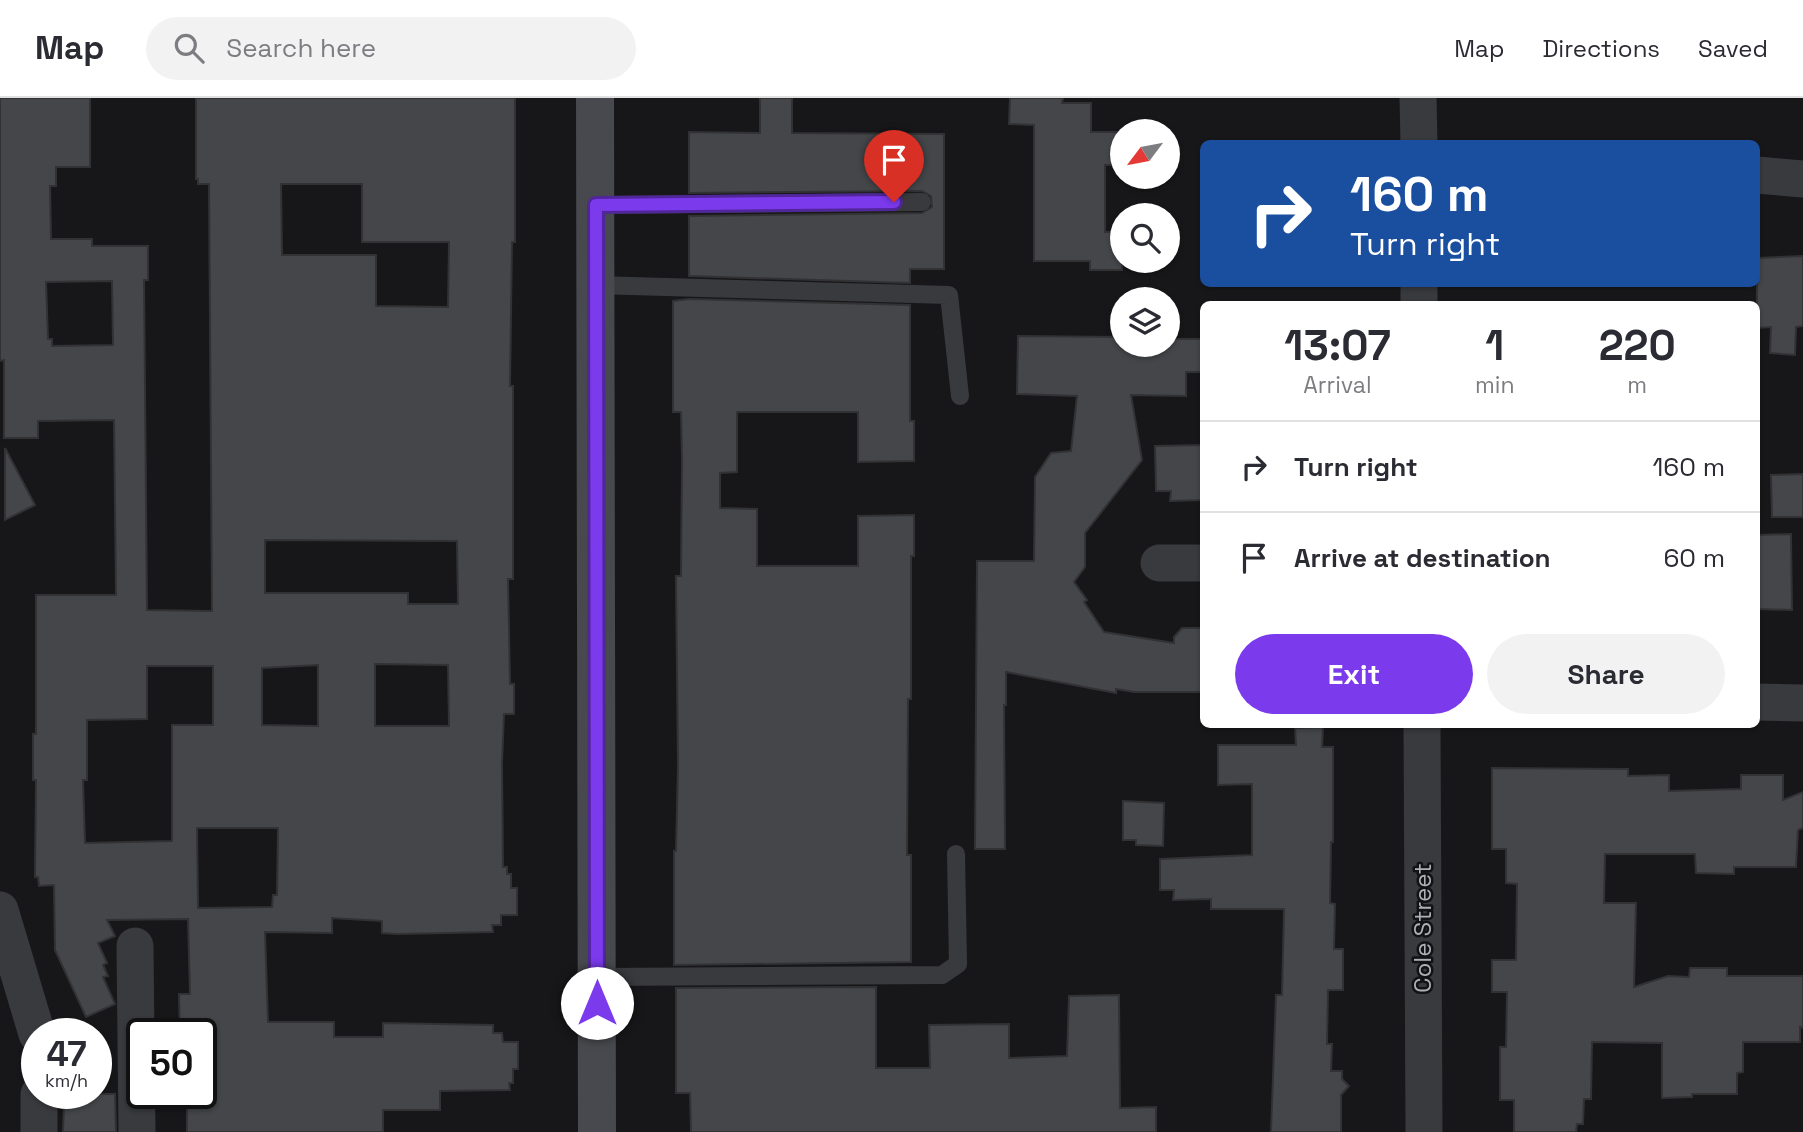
<!DOCTYPE html>
<style>
:root{--surface:#fff;--page:#f2f2f3;--text:#2b2b33;--muted:#7c7c81;--line:#e1e1e2;--accent:#7c3aed}
body{margin:0;font-family:"Space Grotesk",sans-serif;background:var(--page);color:var(--text);height:100vh;display:flex;flex-direction:column;font-size:26px;white-space:nowrap}
*{box-sizing:border-box;margin:0}
p{font-size:23px;color:var(--muted)}
.icon{flex:none;width:38px;height:38px;fill:none;stroke:currentColor;stroke-width:2;stroke-linecap:round;stroke-linejoin:round}
.map{position:relative;flex:1;overflow:hidden}
.panel{position:absolute;left:1200px;top:203px;width:560px;height:427px;display:flex;flex-direction:column;background:var(--surface);border-radius:10px;box-shadow:0 2px 5px #0004}
.panel>*{flex:none}
.top-card{position:absolute;left:1200px;top:42px;width:560px;height:147px;border-radius:10px;box-shadow:0 2px 5px #0004;background:#1a4fa0;color:#fff;overflow:hidden}
.needle{width:46px;rotate:238deg}
.fabs{position:absolute;left:1110px;top:21px;display:grid;gap:14px}
.fabs a{display:grid;place-items:center;width:70px;height:70px;border-radius:50%;background:var(--surface);box-shadow:0 2px 5px #0004;font-size:35px}
.speed{position:absolute;left:21px;top:920px;display:flex;gap:14px;font-size:35px;font-weight:700;text-align:center}
.speed>*{display:grid;place-content:center;width:91px;height:91px;border-radius:50%;background:var(--surface);box-shadow:0 2px 5px #0004;line-height:1}
.speed small{font-size:18px;font-weight:400}
.speed .limit{border:4px solid #111;border-radius:10px;background:#fff;color:#111}
.pin{position:absolute;display:grid;place-items:center;width:60px;height:60px;color:#fff;margin:-72px -30px;border-radius:50% 50% 50% 0;rotate:-45deg;box-shadow:0 0 7px #0007}
.pin .icon{rotate:45deg}
.me{position:absolute;width:77px;margin:-38px;rotate:0deg;stroke-linejoin:round;filter:drop-shadow(0 0 5px #0008)}
.turn{display:flex;align-items:center;gap:24px;height:147px;padding:0 35px;font-size:32px}
.turn .icon{width:91px;height:91px;stroke-width:2.5}
.turn b{display:block;font-size:49px;line-height:60px}
.eta{display:flex;justify-content:space-evenly;align-items:center;height:119px;text-align:center}
.eta b{font-size:42px;font-weight:600;line-height:49px}
.primary-button{display:flex;gap:14px;margin-top:auto;padding:14px 35px}
.primary-button a{flex:1;height:80px;border-radius:42px;background:var(--accent);color:#fff;font-size:28px;font-weight:600;line-height:80px;text-align:center}
.primary-button a+a{background:var(--page);color:var(--text)}
ul{padding:0;list-style:none}
li{display:flex;align-items:center;gap:21px;height:91px;padding:0 35px;border-top:2px solid var(--line)}
li div{flex:1}
li b{display:block;font-size:26px}
li em{font-style:normal}
header{display:flex;align-items:center;gap:42px;box-sizing:border-box;height:98px;padding:0 35px;background:var(--surface);border-bottom:2px solid var(--line)}
header strong{font-size:33px}
nav{display:flex;gap:38px;margin-inline-start:auto;font-size:24px}
.search{width:490px;height:63px;background:var(--page);display:flex;align-items:center;gap:18px;box-sizing:border-box;padding:0 24px;border-radius:38px;color:var(--muted);font-size:26px}
.map>svg:first-child{display:block}
.building{fill:#444649;stroke:#323235;stroke-width:2;fill-rule:evenodd}
.lines{fill:none;stroke-linecap:round;stroke-linejoin:round}
.service{stroke:#393a3e;stroke-width:18}
.minor{stroke:#393a3e;stroke-width:37}
.secondary{stroke:#47494e;stroke-width:38}
.route-casing{stroke:#51269a;stroke-width:18}
.route{stroke:#7c3aed;stroke-width:12}
.labels{text-anchor:middle;stroke-width:5;stroke-linejoin:round;paint-order:stroke}
.street-label{font-size:24px;fill:#abb0b8;stroke:#121214}
</style>
<header>
<strong>Map</strong>
<div class="search"><svg class="icon" aria-label="search" viewBox="0 0 24 24"><circle cx="10" cy="10" r="6"/><path d="M15 15l6 6"/></svg>Search here</div>
<nav><a>Map</a><a>Directions</a><a>Saved</a></nav>
</header>
<div class="map">
<svg width="1803" height="1034" viewBox="0 0 1803 1034">
<rect width="100%" height="100%" fill="#171719"/>
<g class="building">
<path d="M0,0H90V69H56V88H50L51,141H92V148H148V182H144L147,512L212,513L209,86H198V81H196V0H515V144H512L510,288H513V481H508L510,586H514V616H504L502,666L503,769H507V776H511V790H517V817H501V827H492L493,834L397,836L382,835V823L332,820V835L265,834L268,924H334V939H383V925L493,927V935H502L503,944H518V971H513V985H509L510,992L440,993V1012H383V1034H187V996H201V936H180L179,896H190L188,821L107,822L115,838L98,845L107,865L103,867L108,878L103,879L115,906L86,919L55,852L54,787L39,788L38,779H35L36,682H33V636H36V497H116L114,322L38,323V340H4V262L0,263ZM281,86H362V144H449L448,209L376,208V157H282ZM112,183L113,247L52,248V241H48L46,184ZM265,442L457,443L458,506H408V495H265ZM375,566L448,567L449,628H375ZM318,567V628L262,627V570ZM147,568H213V627H172V743L85,745L83,682H87V622L147,621ZM197,730H278L277,797H273L272,809L198,810Z"/>
<polygon points="760,0 792,0 792,35 944,36 944,171 910,171 910,185 689,178 689,118 922,115 932,109 931,98 922,93 689,95 689,34 760,35"/>
<polygon points="1010,0 1063,0 1062,5 1091,5 1091,34 1122,34 1122,67 1105,67 1105,134 1122,134 1122,172 1090,172 1090,163 1034,163 1034,27 1009,26"/>
<polygon points="1803,158 1803,228 1796,229 1795,257 1770,255 1771,229 1757,230 1757,160"/>
<polygon points="689,201 910,207 910,323 914,323 914,363 858,364 858,314 737,314 737,374 720,375 720,410 757,411 757,468 858,468 858,418 914,417 914,458 911,458 911,601 908,601 907,757 911,757 911,864 674,867 674,753 676,753 678,668 676,478 681,478 682,363 681,314 673,314 673,203"/>
<polygon points="1018,238 1122,239 1122,247 1167,247 1167,241 1204,241 1203,274 1186,274 1186,298 1131,297 1142,362 1085,435 1085,469 1074,484 1087,502 1084,504 1104,534 1174,545 1174,539 1182,530 1204,530 1204,594 1134,594 1116,591 1116,595 1006,574 1006,607 1004,607 1005,751 975,751 977,463 1034,463 1035,379 1051,355 1071,353 1077,298 1017,296"/>
<polygon points="1204,347 1204,402 1170,403 1171,393 1156,393 1155,348"/>
<polygon points="5,350 35,407 5,422"/>
<polygon points="1803,376 1803,419 1772,419 1771,377"/>
<polygon points="1791,436 1792,512 1757,511 1757,437"/>
<polygon points="1323,629 1322,649 1333,649 1333,744 1331,744 1330,805 1335,806 1334,851 1343,851 1343,892 1328,892 1327,946 1332,946 1331,973 1342,973 1342,981 1349,988 1341,997 1341,1034 1271,1034 1276,897 1282,897 1284,811 1211,811 1211,801 1173,802 1174,792 1160,792 1160,761 1252,757 1252,686 1218,687 1218,647 1296,647 1295,630"/>
<polygon points="1492,670 1628,671 1628,678 1669,677 1669,693 1741,691 1741,677 1783,677 1783,702 1803,694 1803,730 1798,732 1796,769 1734,769 1734,776 1696,775 1695,756 1605,756 1604,805 1636,805 1634,889 1668,878 1689,879 1690,870 1727,870 1727,878 1803,878 1803,930 1800,929 1800,944 1743,944 1743,974 1737,975 1737,996 1692,996 1692,999 1662,1000 1662,945 1592,944 1591,1001 1584,1001 1583,1026 1577,1026 1576,1034 1514,1034 1514,1002 1500,1002 1500,949 1506,949 1507,894 1492,894 1492,862 1516,862 1517,786 1506,785 1506,751 1492,751"/>
<polygon points="1123,703 1164,705 1163,748 1136,747 1136,742 1123,742"/>
<polygon points="876,889 876,970 930,970 929,927 1009,926 1009,960 1067,958 1069,898 1119,897 1120,1010 1156,1009 1156,1034 691,1034 690,995 676,995 676,890"/>
<polygon points="73,996 115,996 116,1034 63,1034 64,1008 74,1008"/>
</g>
<g class="lines">
<g class="service">
<polyline points="596,107 922,104"/>
<polyline points="595,187 949,197 960,298"/>
<polyline points="597,879 942,877 958,866 956,756"/>
</g>
<g class="minor">
<polyline points="1418,0 1419,46"/>
<polyline points="1757,77 1803,81"/>
<polyline points="1419,186 1419,206"/>
<polyline points="1159,465 1204,465"/>
<polyline points="1757,604 1803,605"/>
<polyline points="1422,626 1424,1034"/>
<polyline points="0,812 37,936"/>
<polyline points="135,848 137,1034"/>
<polyline points="39,996 39,1034"/>
</g>
<polyline class="secondary" points="595,0 597,1034"/>
</g>
<g class="lines">
<defs>
<polyline id="route" points="597,905 596,107 894,104"/>
</defs>
<use href="#route" class="route-casing"/>
<use href="#route" class="route"/>
</g>
<g class="labels">
<g class="street-label">
<text transform="translate(1423 830) rotate(-90)" y="8">Cole Street</text>
</g>
</g>
</svg>
<div class="fabs">
<a><svg class="needle" viewBox="-14 -14 28 28"><path d="M0-13l5 13h-10z" fill="#e53935"/><path d="M0 13l5-13h-10z" fill="#7c7c81"/></svg></a>
<a><svg class="icon" aria-label="search" viewBox="0 0 24 24"><circle cx="10" cy="10" r="6"/><path d="M15 15l6 6"/></svg></a>
<a><svg class="icon" aria-label="layers" viewBox="0 0 24 24"><path d="M12 4l9 5-9 5-9-5zM3 14l9 5 9-5"/></svg></a>
</div>
<div class="speed"><div>47<small>km/h</small></div><div class="limit">50</div></div>
<div class="pin" style="left:894px;top:104px;background:#d93025"><svg class="icon" aria-label="arrive" viewBox="0 0 24 24"><path d="M6 21V4h12l-3 4 3 4H6"/></svg></div>
<svg class="me" style="left:597px;top:905px" viewBox="-20 -20 40 40"><circle r="19" fill="#fff"/><path d="M0-13L10 11 0 6-10 11z" fill="#7c3aed"/></svg>
<div class="top-card">
<div class="turn"><svg class="icon" aria-label="right" viewBox="0 0 24 24"><path d="M7 20v-9h11M14 6l5 5-5 5"/></svg><div><b>160 m</b>Turn right</div></div>
</div>
<section class="panel">
<div class="eta">
<div><b>13:07</b><p>Arrival</p></div>
<div><b>1</b><p>min</p></div>
<div><b>220</b><p>m</p></div>
</div>
<ul>
<li><svg class="icon" aria-label="right" viewBox="0 0 24 24"><path d="M7 20v-9h11M14 6l5 5-5 5"/></svg><div><b>Turn right</b></div><em>160 m</em></li>
<li><svg class="icon" aria-label="arrive" viewBox="0 0 24 24"><path d="M6 21V4h12l-3 4 3 4H6"/></svg><div><b>Arrive at destination</b></div><em>60 m</em></li>
</ul>
<div class="primary-button"><a>Exit</a><a>Share</a></div>
</section>
</div>
